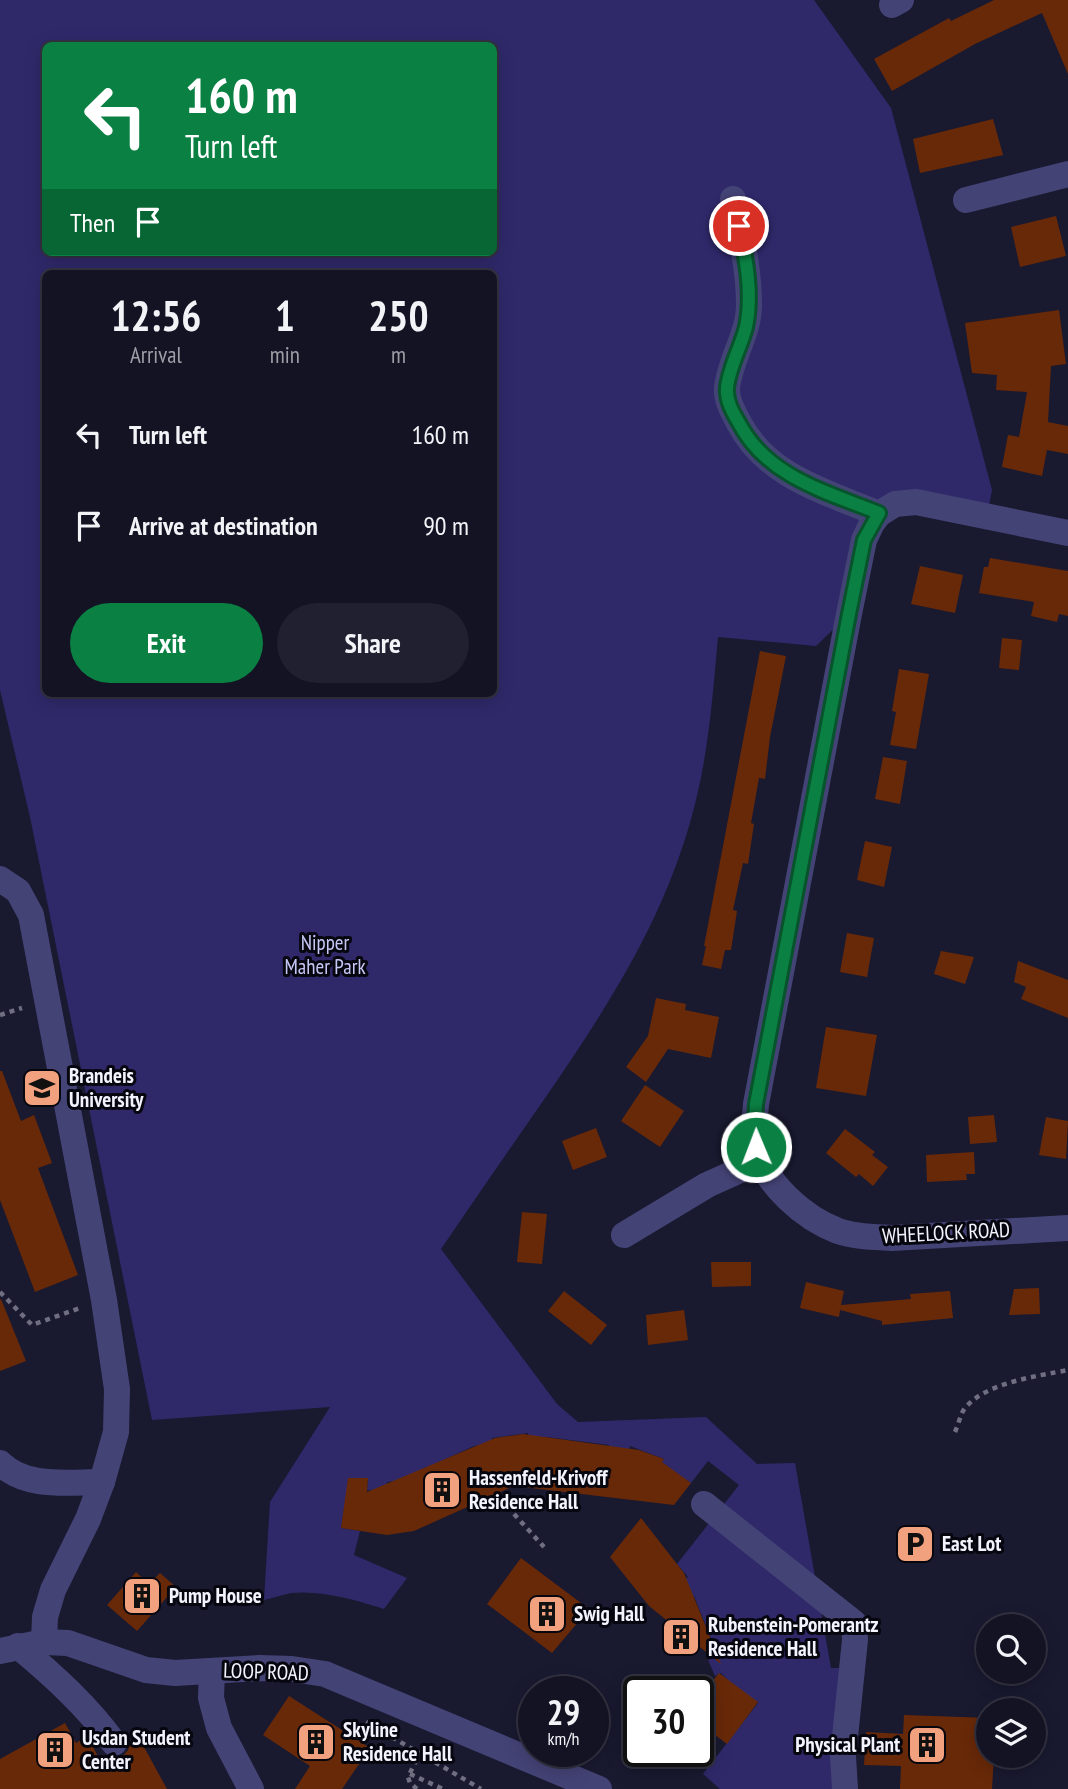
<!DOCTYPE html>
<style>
:root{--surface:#131324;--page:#202031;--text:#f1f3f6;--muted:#9d9ea6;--line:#323241;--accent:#0b8043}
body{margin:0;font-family:"PT Sans Narrow",sans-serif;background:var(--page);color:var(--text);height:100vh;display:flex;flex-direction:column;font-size:26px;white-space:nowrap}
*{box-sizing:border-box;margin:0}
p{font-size:23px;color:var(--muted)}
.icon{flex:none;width:38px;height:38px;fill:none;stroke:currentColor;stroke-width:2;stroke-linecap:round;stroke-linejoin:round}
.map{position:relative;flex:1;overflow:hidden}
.panel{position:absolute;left:42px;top:270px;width:455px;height:427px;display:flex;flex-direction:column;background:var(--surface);border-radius:10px;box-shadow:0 4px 18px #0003,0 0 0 2px var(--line)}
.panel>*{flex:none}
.hud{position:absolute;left:42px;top:42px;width:455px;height:214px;border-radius:10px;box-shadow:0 4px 18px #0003,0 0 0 2px var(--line);background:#0b8043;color:#fff;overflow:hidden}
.fabs{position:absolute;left:976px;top:1614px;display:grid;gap:14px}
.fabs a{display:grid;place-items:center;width:70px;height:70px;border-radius:50%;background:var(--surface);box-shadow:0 4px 18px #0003,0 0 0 2px var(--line);font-size:35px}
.speed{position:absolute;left:518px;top:1676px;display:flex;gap:14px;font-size:35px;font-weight:700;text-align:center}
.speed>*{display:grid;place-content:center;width:91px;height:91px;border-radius:50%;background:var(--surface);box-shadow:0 4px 18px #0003,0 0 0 2px var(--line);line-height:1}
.speed small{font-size:18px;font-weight:400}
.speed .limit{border:4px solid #111;border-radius:10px;background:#fff;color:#111}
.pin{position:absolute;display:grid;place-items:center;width:60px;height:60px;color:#fff;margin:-30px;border:4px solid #fff;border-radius:50%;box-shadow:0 2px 7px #0007}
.me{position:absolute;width:77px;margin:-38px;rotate:359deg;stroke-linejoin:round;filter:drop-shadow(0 0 5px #0008)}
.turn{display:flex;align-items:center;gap:24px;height:147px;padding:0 28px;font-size:32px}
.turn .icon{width:91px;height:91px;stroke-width:2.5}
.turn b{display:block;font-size:49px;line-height:60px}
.then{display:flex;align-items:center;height:66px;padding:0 28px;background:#0003;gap:14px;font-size:26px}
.eta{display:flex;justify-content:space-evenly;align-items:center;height:119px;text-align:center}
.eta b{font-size:42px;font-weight:600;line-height:49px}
.button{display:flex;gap:14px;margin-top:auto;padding:14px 28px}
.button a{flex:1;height:80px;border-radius:42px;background:var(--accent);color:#fff;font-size:28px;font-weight:600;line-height:80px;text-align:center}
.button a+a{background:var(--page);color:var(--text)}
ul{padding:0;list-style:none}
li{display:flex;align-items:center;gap:21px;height:91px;padding:0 28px}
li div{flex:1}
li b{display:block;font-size:26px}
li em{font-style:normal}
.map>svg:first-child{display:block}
.green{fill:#2f296a;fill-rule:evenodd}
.building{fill:#682908}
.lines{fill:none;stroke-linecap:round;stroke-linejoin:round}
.path{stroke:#6f6f81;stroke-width:4.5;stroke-dasharray:5 5;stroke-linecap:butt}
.minor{stroke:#444376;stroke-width:26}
.route-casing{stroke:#07532c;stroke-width:18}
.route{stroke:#0b8043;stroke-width:12}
.labels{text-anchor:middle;stroke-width:6;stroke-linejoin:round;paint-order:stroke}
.park-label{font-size:21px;fill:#c5c7f4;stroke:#06060f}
.poi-label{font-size:21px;font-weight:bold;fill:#f2f3fd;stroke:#06060f;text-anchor:start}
.street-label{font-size:21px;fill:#f2f3fd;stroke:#06060f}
</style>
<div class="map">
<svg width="1068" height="1789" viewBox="0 0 1068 1789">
<rect width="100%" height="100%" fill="#191930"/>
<path class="green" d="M0,0H814L891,108L992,490L987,516L887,508L849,614L816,646L718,637C713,692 709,747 696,800C668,915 609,1005 543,1101C509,1150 475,1199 441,1249L557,1404L578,1422L706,1417L757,1464L795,1463L831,1668H851L845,1789H720L703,1774L758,1703L729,1682L721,1673L715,1676L708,1660L718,1656L694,1596H690L682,1580L688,1577L677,1564L739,1485L708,1461L691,1483L660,1464L664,1459L630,1446L629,1451L609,1449V1445L547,1437L528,1439V1433L492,1438L493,1443L474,1446L397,1481L387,1482L386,1493L367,1490L368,1479L349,1478L341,1528L360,1531L354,1555L407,1578L384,1609C356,1600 322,1590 291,1593C282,1595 273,1598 264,1600L270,1502L330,1407L152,1420L30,817L0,690ZM46,46H494V252H46ZM46,273H494V693H46Z"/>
<g class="building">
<polygon points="994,0 1068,0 1068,74 1042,13 975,44 892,91 874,59 949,18 951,21"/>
<polygon points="993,119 1003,155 920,173 913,139"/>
<polygon points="1056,216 1066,256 1020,267 1011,227"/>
<polygon points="1059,310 1066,364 1051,366 1048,422 1068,426 1068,454 1047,450 1042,476 1002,467 1008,435 1019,437 1027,392 996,390 997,375 972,373 965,323"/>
<polygon points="990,558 1068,571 1068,616 1059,614 1057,622 1031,616 1034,602 979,593 984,567 988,567"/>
<polygon points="920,566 963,575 955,613 911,604"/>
<polygon points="1002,638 1022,640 1019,670 999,668"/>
<polygon points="760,651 786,656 770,737 765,779 759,778 751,823 754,824 748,864 743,863 733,910 737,911 731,950 725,950 721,969 702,965 706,946 704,946"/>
<polygon points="899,669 929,674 916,749 890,745 896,712 892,711"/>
<polygon points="883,757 907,761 900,804 875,799"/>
<polygon points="865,841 892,847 884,887 857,880"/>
<polygon points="847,933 874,938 867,977 840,972"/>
<polygon points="941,951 974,957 965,984 934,974"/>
<polygon points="1018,961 1068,980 1068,1018 1021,999 1026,987 1014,982"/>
<polygon points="656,998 686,1004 685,1010 719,1017 711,1058 668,1049 646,1082 626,1067 648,1036"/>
<polygon points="826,1027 877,1035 866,1096 816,1088"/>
<polygon points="0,1071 2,1071 21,1121 34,1115 52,1163 38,1168 78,1275 35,1292 0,1200"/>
<polygon points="645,1085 684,1111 660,1147 621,1121"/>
<polygon points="994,1115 997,1142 970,1144 968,1117"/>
<polygon points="1046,1117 1068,1121 1066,1159 1039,1155"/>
<polygon points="596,1128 607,1157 573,1170 562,1141"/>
<polygon points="845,1129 875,1152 872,1155 888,1167 873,1186 859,1174 856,1177 826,1153"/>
<polygon points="974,1152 975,1174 966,1174 967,1180 927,1182 926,1155"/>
<polygon points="522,1212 547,1214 542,1264 517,1262"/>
<polygon points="711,1262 751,1262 751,1286 712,1287"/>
<polygon points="806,1282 844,1291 841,1305 911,1299 910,1294 950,1291 953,1318 882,1325 882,1321 840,1310 839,1317 800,1308"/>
<polygon points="1039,1288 1040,1314 1009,1315 1014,1289"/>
<polygon points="564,1291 607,1325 591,1345 548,1311"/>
<polygon points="1,1299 26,1361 0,1371 0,1300"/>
<polygon points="684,1310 688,1340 648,1345 646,1315"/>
<polygon points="523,1434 639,1450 664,1459 662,1462 691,1483 674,1505 514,1486 414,1531 387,1535 341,1528 348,1478 368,1478 367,1492 495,1438"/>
<polygon points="641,1518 684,1573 721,1664 649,1606 610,1557"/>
<polygon points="521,1558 589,1609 552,1653 487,1604"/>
<polygon points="136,1572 149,1584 160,1573 176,1587 137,1631 107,1605"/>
<polygon points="719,1673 758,1702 727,1744 698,1722 698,1700"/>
<polygon points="289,1696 370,1748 342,1789 295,1789 310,1766 263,1735"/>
<polygon points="904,1715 989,1718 989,1755 994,1755 992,1789 900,1789 901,1766 864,1765 866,1732 903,1734"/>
<polygon points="65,1723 76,1743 87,1736 99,1758 104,1755 115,1759 123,1756 128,1750 130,1741 138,1736 167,1789 0,1789 0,1759"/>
</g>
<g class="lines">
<g class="path">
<polyline points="0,1015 22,1008"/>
<polyline points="0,1292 32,1325 80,1308"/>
<path d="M955,1432C958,1425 960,1417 963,1411C981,1383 1038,1376 1068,1370"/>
<polyline points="514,1514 544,1547"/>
<polyline points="366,1722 481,1789"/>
<polyline points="410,1774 443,1789"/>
<polyline points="417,1789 410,1783 408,1777 420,1753"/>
</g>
<g class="minor">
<polyline points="892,5 901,0"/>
<path d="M733,199C741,234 749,269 749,305C749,334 730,359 727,388C726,400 733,412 739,423C767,477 827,492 879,514"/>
<polyline points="966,200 1068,174"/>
<path d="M1068,533L916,502L895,504L879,514L872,523L864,540L849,614L756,1104C755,1119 752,1134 756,1148C765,1184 804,1218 838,1231C855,1237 874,1237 892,1238L1068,1228"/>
<polyline points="0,879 18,891 31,915 104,1300 117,1389 116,1432 102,1482 88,1519 53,1590 45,1617 44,1642"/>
<polyline points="624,1235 707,1185 760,1161"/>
<path d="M0,1463C27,1489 68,1482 102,1482"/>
<polyline points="704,1504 854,1623 855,1640 843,1756 845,1789"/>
<path d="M18,1646C54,1676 87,1706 114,1743"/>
<polyline points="0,1651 44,1642 68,1643 146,1670 175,1673 259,1668 292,1669 325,1674 599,1789"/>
<polyline points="212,1671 211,1698 219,1728 251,1789"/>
</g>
</g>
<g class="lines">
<defs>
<path id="route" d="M739,226C746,258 753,294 746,327C741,347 729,367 727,388C726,401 733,413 739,423C767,477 827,492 879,513L864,540L849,614L756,1104L754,1135L756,1147"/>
</defs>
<use href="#route" class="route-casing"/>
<use href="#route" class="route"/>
</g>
<defs>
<symbol id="university-square" viewBox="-11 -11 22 22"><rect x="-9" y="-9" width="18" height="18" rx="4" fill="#f2a17e" stroke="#06060f"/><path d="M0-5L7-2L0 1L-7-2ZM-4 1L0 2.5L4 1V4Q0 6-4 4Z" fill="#111"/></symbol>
<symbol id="building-square" viewBox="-11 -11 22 22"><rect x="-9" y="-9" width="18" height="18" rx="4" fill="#f2a17e" stroke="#06060f"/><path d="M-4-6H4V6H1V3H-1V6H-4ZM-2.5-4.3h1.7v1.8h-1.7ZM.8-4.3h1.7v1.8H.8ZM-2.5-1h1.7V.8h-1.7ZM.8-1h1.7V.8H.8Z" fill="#111"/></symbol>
<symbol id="parking-square" viewBox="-11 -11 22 22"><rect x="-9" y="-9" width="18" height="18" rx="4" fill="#f2a17e" stroke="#06060f"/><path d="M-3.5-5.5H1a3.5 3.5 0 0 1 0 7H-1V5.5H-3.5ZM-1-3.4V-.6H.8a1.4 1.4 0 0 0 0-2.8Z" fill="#111"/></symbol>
</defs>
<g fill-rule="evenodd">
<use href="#university-square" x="20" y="1066" width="44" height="44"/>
<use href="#building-square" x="420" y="1468" width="44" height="44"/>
<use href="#parking-square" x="893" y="1522" width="44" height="44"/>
<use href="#building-square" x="120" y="1574" width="44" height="44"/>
<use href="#building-square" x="525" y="1592" width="44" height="44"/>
<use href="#building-square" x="659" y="1615" width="44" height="44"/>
<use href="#building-square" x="294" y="1720" width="44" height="44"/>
<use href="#building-square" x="905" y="1723" width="44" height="44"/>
<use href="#building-square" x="33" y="1728" width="44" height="44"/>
</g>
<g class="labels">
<g class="park-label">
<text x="325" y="950">Nipper<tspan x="325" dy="24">Maher Park</tspan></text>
</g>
<g class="poi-label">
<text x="69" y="1083">Brandeis<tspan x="69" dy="24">University</tspan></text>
<text x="469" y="1485">Hassenfeld-Krivoff<tspan x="469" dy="24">Residence Hall</tspan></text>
<text x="942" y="1551">East Lot</text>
<text x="169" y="1603">Pump House</text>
<text x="574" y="1621">Swig Hall</text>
<text x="708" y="1632">Rubenstein-Pomerantz<tspan x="708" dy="24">Residence Hall</tspan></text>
<text x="343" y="1737">Skyline<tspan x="343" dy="24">Residence Hall</tspan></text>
<text x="82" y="1745">Usdan Student<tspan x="82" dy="24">Center</tspan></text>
<text x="900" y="1752" text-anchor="end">Physical Plant</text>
</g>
<g class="street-label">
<text transform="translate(946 1233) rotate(-3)" y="7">WHEELOCK ROAD</text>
<text transform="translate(266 1672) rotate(2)" y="7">LOOP ROAD</text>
</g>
</g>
</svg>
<div class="fabs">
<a><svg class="icon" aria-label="search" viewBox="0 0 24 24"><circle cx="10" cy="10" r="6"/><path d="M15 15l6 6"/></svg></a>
<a><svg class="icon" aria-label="layers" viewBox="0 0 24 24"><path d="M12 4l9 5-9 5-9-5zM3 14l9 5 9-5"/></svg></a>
</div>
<div class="speed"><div>29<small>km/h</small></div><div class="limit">30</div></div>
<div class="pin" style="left:739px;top:226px;background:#d93025"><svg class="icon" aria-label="arrive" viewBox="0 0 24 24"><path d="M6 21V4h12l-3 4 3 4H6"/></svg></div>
<svg class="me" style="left:756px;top:1147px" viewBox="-20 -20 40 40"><circle r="17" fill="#0b8043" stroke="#fff" stroke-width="3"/><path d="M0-11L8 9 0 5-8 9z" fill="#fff"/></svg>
<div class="hud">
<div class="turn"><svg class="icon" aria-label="left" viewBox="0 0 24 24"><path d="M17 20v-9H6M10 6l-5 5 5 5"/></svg><div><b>160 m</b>Turn left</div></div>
<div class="then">Then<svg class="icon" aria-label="arrive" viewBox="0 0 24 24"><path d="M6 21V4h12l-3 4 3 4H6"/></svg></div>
</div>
<section class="panel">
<div class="eta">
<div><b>12:56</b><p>Arrival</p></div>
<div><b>1</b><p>min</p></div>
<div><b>250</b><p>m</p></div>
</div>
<ul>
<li><svg class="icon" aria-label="left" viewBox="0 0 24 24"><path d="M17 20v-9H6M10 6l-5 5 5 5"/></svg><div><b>Turn left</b></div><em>160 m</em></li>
<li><svg class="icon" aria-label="arrive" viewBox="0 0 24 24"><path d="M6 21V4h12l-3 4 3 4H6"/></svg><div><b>Arrive at destination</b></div><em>90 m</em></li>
</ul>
<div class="button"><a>Exit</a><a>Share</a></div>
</section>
</div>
